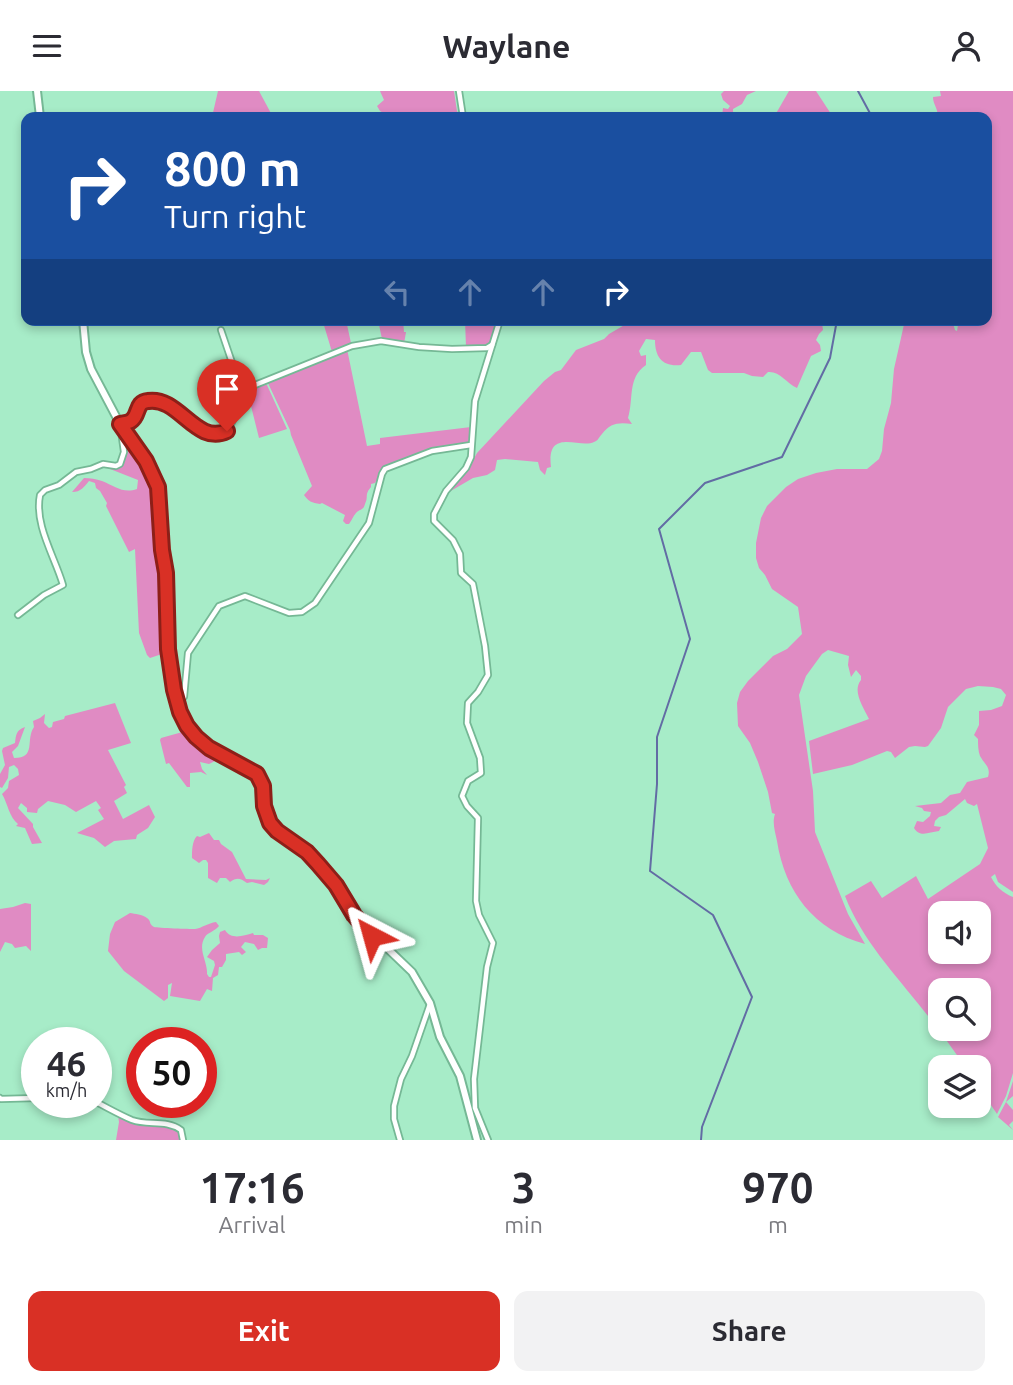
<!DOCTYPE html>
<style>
:root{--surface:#fff;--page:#f2f2f3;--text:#2b2b33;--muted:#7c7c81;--accent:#d93025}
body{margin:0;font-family:Ubuntu,sans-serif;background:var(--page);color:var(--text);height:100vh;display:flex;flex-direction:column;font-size:26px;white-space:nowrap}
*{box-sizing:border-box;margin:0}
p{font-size:23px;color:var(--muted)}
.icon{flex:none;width:38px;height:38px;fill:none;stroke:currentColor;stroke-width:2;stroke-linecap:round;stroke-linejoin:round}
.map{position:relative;height:1049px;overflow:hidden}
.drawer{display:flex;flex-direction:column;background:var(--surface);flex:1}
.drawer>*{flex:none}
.guide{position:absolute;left:21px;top:21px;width:971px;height:214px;border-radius:14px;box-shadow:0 4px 10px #0003;background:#1a4fa0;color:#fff;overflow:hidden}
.tools{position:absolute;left:928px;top:810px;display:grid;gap:14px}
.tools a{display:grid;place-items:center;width:63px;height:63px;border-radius:14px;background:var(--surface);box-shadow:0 4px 10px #0003;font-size:35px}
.speed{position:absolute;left:21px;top:936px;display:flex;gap:14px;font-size:35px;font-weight:700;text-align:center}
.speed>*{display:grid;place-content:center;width:91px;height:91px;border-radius:50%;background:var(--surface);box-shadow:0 4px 10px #0003;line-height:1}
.speed small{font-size:18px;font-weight:400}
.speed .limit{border:10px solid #d22;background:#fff;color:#111}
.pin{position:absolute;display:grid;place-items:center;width:60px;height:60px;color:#fff;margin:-72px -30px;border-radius:50% 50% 50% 0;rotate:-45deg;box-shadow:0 0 7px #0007}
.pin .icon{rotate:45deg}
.me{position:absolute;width:77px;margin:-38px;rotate:321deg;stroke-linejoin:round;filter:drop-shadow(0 0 5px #0008)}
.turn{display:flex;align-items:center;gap:24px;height:147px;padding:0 28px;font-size:32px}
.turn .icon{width:91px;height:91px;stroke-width:2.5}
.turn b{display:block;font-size:49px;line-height:60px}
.lanes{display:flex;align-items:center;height:66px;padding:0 28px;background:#0003;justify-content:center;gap:35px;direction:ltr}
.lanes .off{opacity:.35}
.eta{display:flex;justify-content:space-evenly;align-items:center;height:119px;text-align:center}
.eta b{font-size:42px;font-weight:600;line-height:49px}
.cta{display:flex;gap:14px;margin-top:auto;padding:14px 28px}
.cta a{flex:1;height:80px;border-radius:14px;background:var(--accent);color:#fff;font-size:28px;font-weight:600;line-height:80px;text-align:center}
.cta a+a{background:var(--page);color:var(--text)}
header{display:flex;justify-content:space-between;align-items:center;height:91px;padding:0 28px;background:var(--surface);font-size:32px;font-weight:600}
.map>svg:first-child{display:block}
.green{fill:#e08bc3;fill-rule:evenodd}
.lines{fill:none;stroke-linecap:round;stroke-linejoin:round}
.stream{stroke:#626ca4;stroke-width:2}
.minor-casing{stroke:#75b895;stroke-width:8}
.secondary-casing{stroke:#75b895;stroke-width:10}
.minor{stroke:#fff;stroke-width:4.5}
.secondary{stroke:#fff;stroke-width:6}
.route-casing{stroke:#8d1f18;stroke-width:18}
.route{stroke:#d93025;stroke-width:12}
</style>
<header><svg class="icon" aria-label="menu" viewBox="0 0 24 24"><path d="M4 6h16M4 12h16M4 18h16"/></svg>Waylane<svg class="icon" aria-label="person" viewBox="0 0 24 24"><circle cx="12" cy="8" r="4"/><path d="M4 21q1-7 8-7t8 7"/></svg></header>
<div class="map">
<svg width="1013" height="1049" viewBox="0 0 1013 1049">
<rect width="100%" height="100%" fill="#a7ecc8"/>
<g class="green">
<polygon points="218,0 259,0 273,26 212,26"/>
<polygon points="380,0 454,0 457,20 461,26 389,25 380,20 377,15 384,9"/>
<polygon points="724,0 756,0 747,4 742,13 733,18 733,22 735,26 722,26 723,17 728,18 730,15 723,9 721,3"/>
<polygon points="789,0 816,0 833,26 774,26"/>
<path d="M940,0H1013V801L998,791L995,783L991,786C996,796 1003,802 1013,806V982L1006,1005L997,1023L978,995V976H966C952,958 939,938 924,920C895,883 862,849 845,805L871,790L882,807L916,785L928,808L980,773L988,757L977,713L974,715L967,712L965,708L946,724L939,726L935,730L934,735L941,736L939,740C929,741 920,747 914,737L917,730L923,731L930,725L931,721L924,720L922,717L915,715L941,712L950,704L960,702L967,691L988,686C991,676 985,674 980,665C978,660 978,653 978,648L974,644L979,634V620L991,619L1002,615L1006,604L1001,598L993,596L978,595L966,598L948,616L941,637L928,655L925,656L915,655L909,656L895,667L891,661L887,660L852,674L813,683L809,650L869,628C863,616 852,600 861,589V585L856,579L851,586L848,574L849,565L828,559L822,563L806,585L799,604L813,700L815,741L848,823L865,853C814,839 785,801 777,750C775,740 772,732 775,723L772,722L768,701L758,671L750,652L738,635L737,612L740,601L748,590L773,565L787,558L802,543L798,516L772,498L765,484L759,477L756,467V452L761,427L767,415L786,396L798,388L816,382L837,378H867L879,368L882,360L884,338L891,312L894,278L905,229H952L955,239L957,240L958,234L956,229H987V26H937C939,18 933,14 933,6L941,5ZM940,822H978V861H940ZM940,900H978V938H940Z"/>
<polygon points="308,229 346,229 351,252 332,261 323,231 310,235"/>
<polygon points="378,229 403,229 404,241 406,241 404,253 382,248"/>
<polygon points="465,229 498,229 491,252 483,256 466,256"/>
<path d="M633,229H826L822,232L823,239L819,243L816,249L820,254L821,260L811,265L797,297C786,292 780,280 768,281L763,286L752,285L744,282H712L708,279L701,261H691L681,274C663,276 655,267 655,249L646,248L639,260L641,265L646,264V274C627,287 634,308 628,327L632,333C619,331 610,332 602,343C598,347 599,349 594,351C580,358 546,336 551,376L547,377L545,384L540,379L538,371L505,368L497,369L495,379L487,384L473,387L449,401L471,373L477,362L544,290L555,281L561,279L576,259L604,248L609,243Z"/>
<path d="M347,258L367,355L380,353V347L471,336L468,352L431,358L382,379L375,392L371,393V396C364,404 369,405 365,413C363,420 361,417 356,422C353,425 352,429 349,433H346L343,430L345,424L322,412L320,413C312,412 308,410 304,404L312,395L291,344L290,339L267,290Z"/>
<polygon points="264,293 267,294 287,338 259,347 247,299"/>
<path d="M123,340L148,377L157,405L158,462L162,474L165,531L160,538L162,563L150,567L147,564L139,542L135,458L129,461L106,415L107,412L100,400L96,397L95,392L89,390C84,396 81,401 72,401L84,387C90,387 96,388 102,390C115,395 123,403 137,398L138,389L105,376C131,380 125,358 123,340Z"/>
<path d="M115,612L131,652L108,659L126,694L124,696L127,702L114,710L123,728L149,714L155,726L148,737L137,744L136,748L114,750L105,756L94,747L77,742L104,728L98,719L101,717L96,710L76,721L65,714L48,710L38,718L37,722L27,721V717L21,712L18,717L33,733V736L42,752L32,753L25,737L16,735L18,733C9,726 8,713 2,703L8,697L9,690L19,684L18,678L14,674L9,676L8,687L2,697L0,696V683L5,674L2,660L3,657L15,652C16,644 16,639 25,636L18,655L12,661L14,667C37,667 25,649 34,636L33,630L40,627L45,623L44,632L49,637L52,636L53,631L64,628L65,625Z"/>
<path d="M186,640C200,656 210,663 229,671L215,670L209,673L200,671L202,678L207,684L201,681L190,682V696H187L169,672L166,673L160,649L161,647Z"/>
<path d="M209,742L214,749H219L221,753L232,761L246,788L266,789L270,787L268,791L264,794L252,791L247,792C240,787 237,786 230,791L226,787H220L217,792L208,787V772L206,769H203L199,772L192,767C192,760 192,750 197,745L200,746Z"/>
<polygon points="25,812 31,813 31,860 26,855 15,857 12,853 5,851 0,861 0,818 13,816"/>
<path d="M130,822C135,823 142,823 147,827C152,831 148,832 154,836C158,837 190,838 195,838C202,837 208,832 216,831L219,835C214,841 208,841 205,846C197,858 208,871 207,883L209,886H211L215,874L214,870L207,866L212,859L220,852L219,845L220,841L225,839C231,849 243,845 253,842L254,844H263L268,847L267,857H262L258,859L254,853L245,851L241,856L246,861L242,864L239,861L226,863V869L222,876H219L218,884L213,887L212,900L207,898L200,910L170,905L172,892L168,894V907L164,910L124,880L108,860L110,843L115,831Z"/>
<polygon points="1013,990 1013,1005 1006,1011 1013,1019 1013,1030 1009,1034 1013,1039 998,1026 1006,1011"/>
<polygon points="118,1025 160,1034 177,1040 180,1042 181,1049 116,1049 119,1031"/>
</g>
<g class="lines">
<g class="stream">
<polyline points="858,0 872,26"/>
<polyline points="701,1049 702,1036 752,906 713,824 650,780 657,693 657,646 690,548 659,438 705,392 782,366 830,267 837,229"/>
</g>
<defs>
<g id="minor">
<polyline points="459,0 463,26"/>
<polyline points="221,239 242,301"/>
<path d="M18,524L44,504L63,494C55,466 34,434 40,404L45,399L59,394L76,381L91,378L103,373L116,375L120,373L124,361L120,333C142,327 131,320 145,310L167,313L203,340C231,356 236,321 242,302L245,298L352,255L381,250L419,256L452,258L487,257L492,254"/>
<polyline points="176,609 184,606 188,562 219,515 245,505 289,522 302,521 315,512 369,432 382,383 385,378 432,360 471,354"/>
<polyline points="0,1007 1,1008 37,1007"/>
<path d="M96,1011C108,1017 120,1024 132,1029C148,1035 166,1028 181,1039L183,1049"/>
<polyline points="400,1049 394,1028 394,1015 401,988 412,965 430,913"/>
<polyline points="488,1049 475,1017 474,988 487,876 493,852 479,824 476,810 478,727 467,715 462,705 468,690 481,682 480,667 467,632 468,612 478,601 488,584 485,555 473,493 461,482 460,463 453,449 434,430 434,423 446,400 466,377 471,366 475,310 500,229"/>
</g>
<g id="secondary">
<polyline points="37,0 40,26"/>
<polyline points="83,229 86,261 91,278 120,333 146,370 158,396 162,459 166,482 168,558 174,599 180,621 187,635 196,646 209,657 257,683 263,695 264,715 270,732 277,740 307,761 318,773 336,795 354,824 372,845 388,858 412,881 430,912 440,946 460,985 477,1049"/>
</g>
</defs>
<use href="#minor" class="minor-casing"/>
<use href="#secondary" class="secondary-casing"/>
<use href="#minor" class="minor"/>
<use href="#secondary" class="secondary"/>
</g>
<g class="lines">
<defs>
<path id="route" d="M227,340C196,355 179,305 148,310C135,311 140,324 131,330C128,332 124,332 120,333L146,370L158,396L162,459L166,482L168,558L174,599L180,621L187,635L196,646L209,657L257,683L263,695L264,715L270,732L277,740L307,761L318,773L336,794L354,824L372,845"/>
</defs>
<use href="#route" class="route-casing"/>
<use href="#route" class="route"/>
</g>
</svg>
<div class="tools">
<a><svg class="icon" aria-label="sound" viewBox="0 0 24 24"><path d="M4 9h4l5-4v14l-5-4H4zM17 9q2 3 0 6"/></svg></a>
<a><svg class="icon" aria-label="search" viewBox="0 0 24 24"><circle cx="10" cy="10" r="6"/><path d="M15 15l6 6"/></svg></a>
<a><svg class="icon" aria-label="layers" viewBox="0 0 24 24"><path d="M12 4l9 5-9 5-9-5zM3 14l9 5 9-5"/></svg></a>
</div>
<div class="speed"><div>46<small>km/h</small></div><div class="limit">50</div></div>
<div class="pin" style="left:227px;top:340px;background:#d93025"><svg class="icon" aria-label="arrive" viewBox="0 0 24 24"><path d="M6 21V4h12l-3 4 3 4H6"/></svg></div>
<svg class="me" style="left:372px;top:845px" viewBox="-20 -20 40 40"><path d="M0-17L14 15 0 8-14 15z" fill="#d93025" stroke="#fff" stroke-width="4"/></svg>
<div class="guide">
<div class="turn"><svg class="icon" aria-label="right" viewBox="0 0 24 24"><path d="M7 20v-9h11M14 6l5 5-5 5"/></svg><div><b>800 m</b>Turn right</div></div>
<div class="lanes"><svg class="icon off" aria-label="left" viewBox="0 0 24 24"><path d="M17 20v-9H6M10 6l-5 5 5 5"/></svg><svg class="icon off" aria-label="ahead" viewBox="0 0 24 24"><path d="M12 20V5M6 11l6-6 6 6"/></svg><svg class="icon off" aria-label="ahead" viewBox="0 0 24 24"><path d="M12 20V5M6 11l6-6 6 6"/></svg><svg class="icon" aria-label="right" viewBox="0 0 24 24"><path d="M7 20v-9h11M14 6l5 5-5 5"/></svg></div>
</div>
</div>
<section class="drawer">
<div class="eta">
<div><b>17:16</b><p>Arrival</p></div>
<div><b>3</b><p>min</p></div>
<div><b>970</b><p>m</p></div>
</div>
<div class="cta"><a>Exit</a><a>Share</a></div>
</section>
